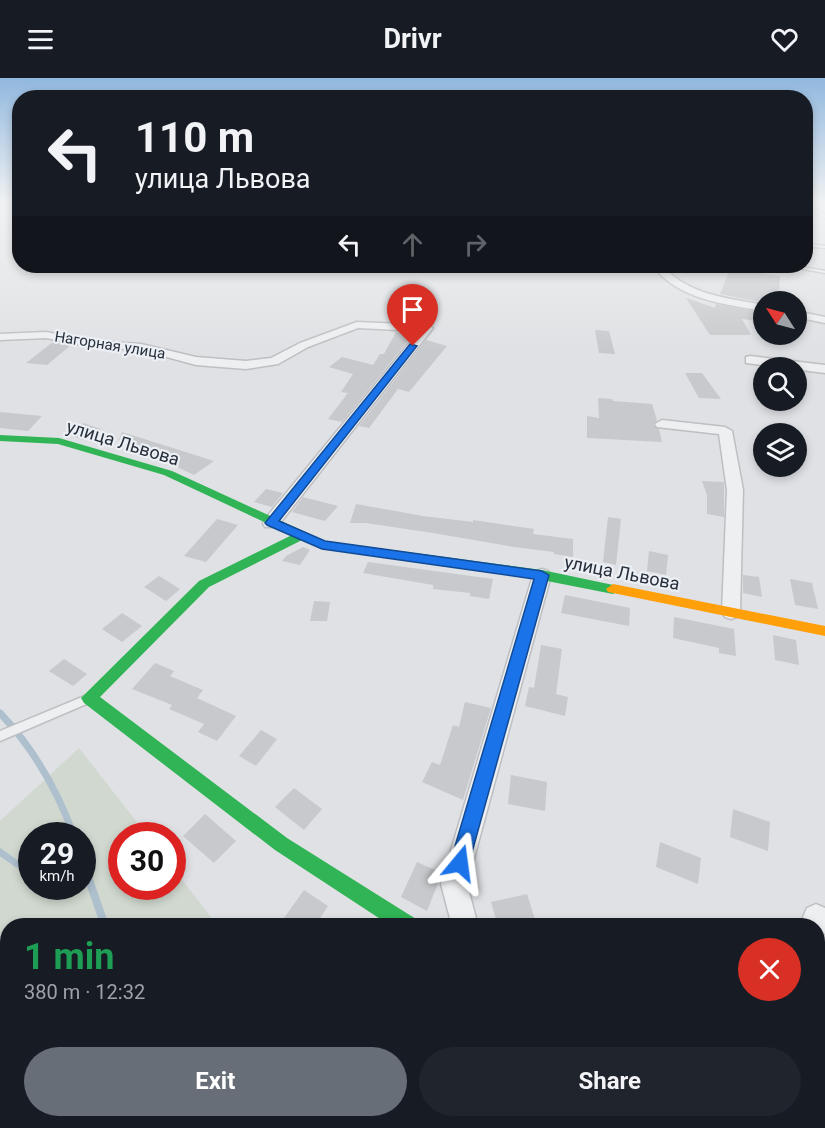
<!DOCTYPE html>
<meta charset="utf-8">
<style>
:root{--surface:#171b24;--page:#20242c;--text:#f1f3f6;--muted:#9ea1a6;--accent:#676e77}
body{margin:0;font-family:Roboto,sans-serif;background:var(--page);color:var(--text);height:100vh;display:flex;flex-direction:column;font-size:22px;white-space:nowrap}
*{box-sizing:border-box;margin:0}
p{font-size:20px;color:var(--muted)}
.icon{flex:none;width:33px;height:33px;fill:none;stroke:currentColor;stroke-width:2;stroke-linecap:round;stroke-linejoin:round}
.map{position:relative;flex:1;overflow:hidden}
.panel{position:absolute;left:0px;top:840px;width:825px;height:210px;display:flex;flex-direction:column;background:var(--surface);border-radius:24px 24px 0 0;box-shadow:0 3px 9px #0003}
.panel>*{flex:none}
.top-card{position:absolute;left:12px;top:12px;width:801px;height:183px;border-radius:24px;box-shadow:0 3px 9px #0003;background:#171b24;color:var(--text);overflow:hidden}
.needle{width:39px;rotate:306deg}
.controls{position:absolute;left:753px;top:213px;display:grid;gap:12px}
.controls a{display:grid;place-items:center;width:54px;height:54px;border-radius:50%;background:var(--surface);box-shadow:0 3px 9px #0003;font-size:30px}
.speed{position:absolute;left:18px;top:744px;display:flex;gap:12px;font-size:30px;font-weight:700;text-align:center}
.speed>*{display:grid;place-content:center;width:78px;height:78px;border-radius:50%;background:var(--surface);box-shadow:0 3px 9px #0003;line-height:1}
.speed small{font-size:15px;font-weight:400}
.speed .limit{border:9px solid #d22;background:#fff;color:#111}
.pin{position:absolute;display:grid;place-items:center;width:51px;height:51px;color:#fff;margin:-62px -26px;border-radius:50% 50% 50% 0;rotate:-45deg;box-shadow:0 0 6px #0007}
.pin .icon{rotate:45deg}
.me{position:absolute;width:66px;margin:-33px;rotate:16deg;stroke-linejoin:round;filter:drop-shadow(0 0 4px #0008)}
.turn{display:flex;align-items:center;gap:21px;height:126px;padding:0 24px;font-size:27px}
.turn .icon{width:78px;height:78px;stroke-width:2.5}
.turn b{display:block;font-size:42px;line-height:51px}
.lanes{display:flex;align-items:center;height:57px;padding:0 24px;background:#0003;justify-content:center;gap:30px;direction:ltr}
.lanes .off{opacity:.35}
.round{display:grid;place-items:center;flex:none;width:63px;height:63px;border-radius:32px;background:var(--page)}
.headline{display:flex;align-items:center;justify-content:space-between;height:102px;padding:0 24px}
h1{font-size:36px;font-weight:700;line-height:45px;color:#1e9e55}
.action{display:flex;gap:12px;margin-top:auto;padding:12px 24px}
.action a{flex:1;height:69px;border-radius:36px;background:var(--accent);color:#fff;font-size:24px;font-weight:700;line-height:69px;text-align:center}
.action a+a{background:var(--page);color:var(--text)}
header{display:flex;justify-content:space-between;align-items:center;height:78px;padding:0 24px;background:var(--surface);font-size:27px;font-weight:700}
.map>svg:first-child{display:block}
.green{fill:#d0d8cf;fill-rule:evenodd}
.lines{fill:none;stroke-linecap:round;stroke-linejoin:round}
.stream-far1{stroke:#aebfce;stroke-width:7}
.stream{stroke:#aebfce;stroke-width:8}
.building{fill:#c7c9cc}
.lane-casing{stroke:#bdbfc2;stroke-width:3}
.street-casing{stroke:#bdbfc2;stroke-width:3}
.lane{fill:#eeeff1;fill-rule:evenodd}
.street{fill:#eeeff1;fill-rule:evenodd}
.fast{fill:#30b455;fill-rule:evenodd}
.slow{fill:#ff9f0a;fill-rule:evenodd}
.route{fill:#1a73e8;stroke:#114b97;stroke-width:1.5}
.labels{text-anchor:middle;stroke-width:4.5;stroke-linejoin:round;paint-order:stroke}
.far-street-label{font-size:15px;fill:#27303c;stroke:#ecf0f4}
.street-label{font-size:18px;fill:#27303c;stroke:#ecf0f4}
</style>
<header><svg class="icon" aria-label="menu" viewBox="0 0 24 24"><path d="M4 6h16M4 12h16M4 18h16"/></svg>Drivr<svg class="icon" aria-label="heart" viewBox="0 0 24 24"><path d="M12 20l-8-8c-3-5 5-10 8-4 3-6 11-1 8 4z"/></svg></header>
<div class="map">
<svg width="825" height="1050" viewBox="0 0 825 1050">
<rect width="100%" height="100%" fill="#dfe1e4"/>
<path class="green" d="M79,670L147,757L122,758V808H172L173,790L217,847L8,848V1042H368L374,1050H0V743ZM32,758H82V808H32Z"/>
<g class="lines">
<g class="stream-far1">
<path d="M0,635C34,671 57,711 74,758"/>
<polyline points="0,774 17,786 32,787"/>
<polyline points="82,782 87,797"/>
</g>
<g class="stream">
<polyline points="87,796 105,848"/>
<polyline points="214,1042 219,1050"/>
</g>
</g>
<g class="building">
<polygon points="731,188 752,188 753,194 780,198 779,215 776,224 764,225 720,216"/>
<polygon points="686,220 715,230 716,226 764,235 764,244 742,241 751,257 710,257"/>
<polygon points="595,252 609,253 615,276 599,275"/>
<polygon points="396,254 412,258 342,344 328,341 348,315 341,314 353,296 329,289 342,279 373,287 380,276 384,276"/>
<polygon points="426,262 447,268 409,314 398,311 369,350 359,348"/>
<polygon points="53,264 71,267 47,287 26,285"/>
<polygon points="685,295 702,295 721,321 699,320"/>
<polygon points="598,320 612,321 613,323 652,326 657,342 653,347 659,351 662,364 587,360 587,338 599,340"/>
<polygon points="0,334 42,338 28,353 0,350"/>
<polygon points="83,345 101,351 84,362 66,356"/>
<polygon points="122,354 214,383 194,397 119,362"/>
<polygon points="702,403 724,404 724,439 707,436 707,417"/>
<polygon points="266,411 283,415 272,429 254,424"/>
<polygon points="303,419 338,428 325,443 292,434"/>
<polygon points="356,426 423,438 473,444 473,442 534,451 533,456 573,461 573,479 554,476 554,474 514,469 433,455 366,445 350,445"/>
<polygon points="608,439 621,441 616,487 603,484"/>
<polygon points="217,441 238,447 206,484 184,478"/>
<polygon points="303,469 310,472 300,487 282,483 286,478"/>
<polygon points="649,473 668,477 666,497 647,493"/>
<polygon points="368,484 493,501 489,521 470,518 470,515 433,511 433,507 363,495"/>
<polygon points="743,497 759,499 762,519 743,515"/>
<polygon points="159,498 180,511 166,523 144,509"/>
<polygon points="790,501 812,505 818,531 795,527"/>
<polygon points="565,517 630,530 629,548 561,535"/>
<polygon points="314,523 330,524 327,543 310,543"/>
<polygon points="122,535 142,548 122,564 102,551"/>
<polygon points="674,539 734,551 736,578 719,575 719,570 673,560"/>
<polygon points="773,557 796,562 799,587 775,582"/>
<polygon points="541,567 562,571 556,616 568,619 565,638 525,628 529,609 534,610"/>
<polygon points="64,581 87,596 73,608 49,593"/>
<polygon points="155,585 174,593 170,598 203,612 197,620 236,638 217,663 198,654 204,646 169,631 172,627 132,611"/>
<polygon points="465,624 491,630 463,722 422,704 432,684 440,687 453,647 459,649"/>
<polygon points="261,652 277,661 256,688 239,678"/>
<polygon points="511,697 547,704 545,733 508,726"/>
<polygon points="294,710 322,731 304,752 275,729"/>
<polygon points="733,731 770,744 768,773 730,759"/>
<polygon points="205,736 236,763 214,785 183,758"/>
<polygon points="660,764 701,780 698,806 656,789"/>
<polygon points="417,784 442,795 427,833 401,819"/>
<polygon points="304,812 328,828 315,848 294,848 284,840"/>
<polygon points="527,816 537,848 498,848 491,824"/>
</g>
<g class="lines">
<defs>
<g id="lane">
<polygon points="806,127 825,137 825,140 806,129"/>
<polygon points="806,166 825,168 825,170 806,168"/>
<polygon points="787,188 795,188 825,193 825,195"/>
<polygon points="87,617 91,618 92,621 91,624 0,663 0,653"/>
</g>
<g id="street">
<path d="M653,188H663C688,217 727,220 764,227V233C724,226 679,222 653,188Z"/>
<polygon points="796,233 825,239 825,245 796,239"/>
<polygon points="357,244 427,247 433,250 277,449 265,449 263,445 265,441 419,253 358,250 308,269 278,286 246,291 196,287 141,272 93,269 46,260 0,262 0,256 46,254 93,263 141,266 196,279 246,283 271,280 300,265"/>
<polygon points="750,278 825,287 825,295 746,285 746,279"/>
<polygon points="662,342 725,349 732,353 743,412 740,534 737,539 731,541 725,539 722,534 727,412 719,356 657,349 655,346"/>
<polygon points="542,491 548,493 551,497 467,806 478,848 452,848 441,806 533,497 536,493"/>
<polygon points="816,826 825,830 825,856 818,853 818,848 807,848 803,839 807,830"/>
<polygon points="549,1042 582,1042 585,1050 552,1050"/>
</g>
</defs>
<use href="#lane" class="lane-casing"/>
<use href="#street" class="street-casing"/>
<use href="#lane" class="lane"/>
<use href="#street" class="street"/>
<polygon class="fast" points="0,357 59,360 172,393 325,463 542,492 618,508 620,511 613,516 542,502 323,471 302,462 209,509 100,619 287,760 416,841 419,848 391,848 275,772 84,625 81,620 199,503 292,457 164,397 58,366 0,363"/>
<polygon class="slow" points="613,506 825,548 825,558 608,514 606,511"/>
</g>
<linearGradient id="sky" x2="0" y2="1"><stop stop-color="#91b8de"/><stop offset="0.46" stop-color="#f1f2f3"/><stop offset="1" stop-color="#f1f2f3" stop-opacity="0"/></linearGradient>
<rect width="825" height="272" fill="url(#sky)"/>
<polygon class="route" points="410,266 417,268 279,443 325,463 542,493 549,497 469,785 466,792 460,794 453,792 450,785 534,501 322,471 267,447 265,445"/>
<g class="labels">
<g class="far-street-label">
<text transform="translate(110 267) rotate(9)" y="5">Нагорная улица</text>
</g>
<g class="street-label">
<text transform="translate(123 365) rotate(17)" y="6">улица Львова</text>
<text transform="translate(622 495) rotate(11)" y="6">улица Львова</text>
</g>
</g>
</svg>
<div class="controls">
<a><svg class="needle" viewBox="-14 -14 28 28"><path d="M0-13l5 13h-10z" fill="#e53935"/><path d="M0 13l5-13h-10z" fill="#9ea1a6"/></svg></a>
<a><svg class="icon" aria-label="search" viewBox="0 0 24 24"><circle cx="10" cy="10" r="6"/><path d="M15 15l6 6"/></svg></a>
<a><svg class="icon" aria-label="layers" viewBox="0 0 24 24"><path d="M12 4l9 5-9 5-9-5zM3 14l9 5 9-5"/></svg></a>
</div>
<div class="speed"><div>29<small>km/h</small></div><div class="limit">30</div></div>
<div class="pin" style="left:413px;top:268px;background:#d93025"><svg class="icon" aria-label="arrive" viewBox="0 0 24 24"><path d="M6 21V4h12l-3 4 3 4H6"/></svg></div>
<svg class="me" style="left:460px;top:785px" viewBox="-20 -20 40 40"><path d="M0-17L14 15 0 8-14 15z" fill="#1a73e8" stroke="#fff" stroke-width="4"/></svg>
<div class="top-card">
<div class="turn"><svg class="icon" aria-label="left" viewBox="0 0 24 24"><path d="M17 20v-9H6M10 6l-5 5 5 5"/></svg><div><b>110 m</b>улица Львова</div></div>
<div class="lanes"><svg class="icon" aria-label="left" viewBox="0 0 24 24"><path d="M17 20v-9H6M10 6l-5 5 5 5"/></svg><svg class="icon off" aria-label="ahead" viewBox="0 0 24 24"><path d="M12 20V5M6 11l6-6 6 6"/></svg><svg class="icon off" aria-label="right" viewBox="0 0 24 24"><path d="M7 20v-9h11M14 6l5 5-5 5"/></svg></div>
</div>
<section class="panel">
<div class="headline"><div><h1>1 min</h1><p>380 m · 12:32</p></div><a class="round" style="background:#d93025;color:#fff"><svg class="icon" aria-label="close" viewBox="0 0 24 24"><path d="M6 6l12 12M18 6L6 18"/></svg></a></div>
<div class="action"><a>Exit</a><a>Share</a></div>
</section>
</div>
